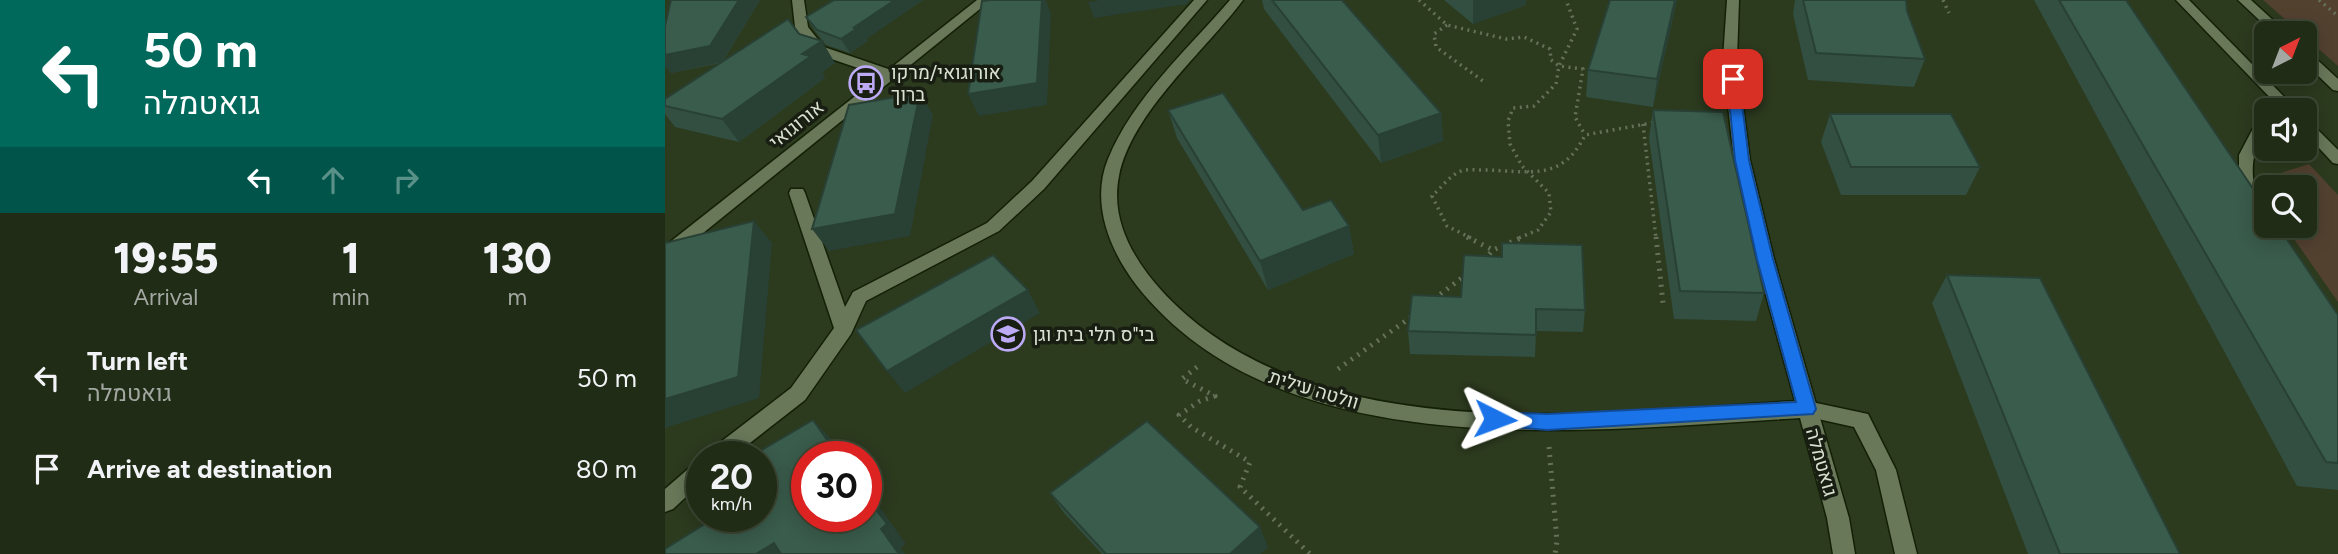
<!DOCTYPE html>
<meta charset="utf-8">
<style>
:root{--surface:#212c16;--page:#29341f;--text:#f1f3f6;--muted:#a2a7a1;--line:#3e4835}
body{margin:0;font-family:Figtree,Heebo,sans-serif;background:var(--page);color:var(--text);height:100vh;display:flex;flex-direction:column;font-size:26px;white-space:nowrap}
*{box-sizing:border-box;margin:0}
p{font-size:23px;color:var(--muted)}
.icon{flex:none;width:38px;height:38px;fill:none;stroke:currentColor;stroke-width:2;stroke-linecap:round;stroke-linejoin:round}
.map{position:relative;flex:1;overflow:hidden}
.details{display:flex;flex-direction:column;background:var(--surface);width:665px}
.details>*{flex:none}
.guide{background:#00695c;color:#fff;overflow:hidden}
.needle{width:46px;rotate:42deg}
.tools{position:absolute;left:1589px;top:21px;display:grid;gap:14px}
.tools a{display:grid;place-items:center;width:63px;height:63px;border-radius:10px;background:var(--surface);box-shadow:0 4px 18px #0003,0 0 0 2px var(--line);font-size:35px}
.speed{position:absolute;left:21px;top:441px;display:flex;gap:14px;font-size:35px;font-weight:700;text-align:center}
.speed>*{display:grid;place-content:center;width:91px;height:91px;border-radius:50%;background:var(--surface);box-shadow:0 4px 18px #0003,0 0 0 2px var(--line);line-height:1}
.speed small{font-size:18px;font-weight:400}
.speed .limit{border:10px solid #d22;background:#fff;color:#111}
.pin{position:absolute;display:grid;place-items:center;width:60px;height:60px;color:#fff;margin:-30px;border-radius:14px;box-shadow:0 4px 10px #0006}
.me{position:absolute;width:77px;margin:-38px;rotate:93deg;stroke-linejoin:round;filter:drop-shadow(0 0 5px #0008)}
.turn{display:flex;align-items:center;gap:24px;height:147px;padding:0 28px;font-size:32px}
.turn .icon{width:91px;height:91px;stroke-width:2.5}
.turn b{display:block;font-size:49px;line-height:60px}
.lanes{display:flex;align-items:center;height:66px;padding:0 28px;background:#0003;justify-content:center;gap:35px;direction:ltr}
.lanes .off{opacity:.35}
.eta{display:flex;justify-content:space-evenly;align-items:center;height:119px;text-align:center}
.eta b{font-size:42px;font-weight:800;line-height:49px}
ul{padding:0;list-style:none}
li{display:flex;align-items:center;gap:21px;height:91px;padding:0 28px}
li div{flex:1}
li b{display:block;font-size:26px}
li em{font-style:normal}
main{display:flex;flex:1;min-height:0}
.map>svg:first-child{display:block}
.green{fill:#534130}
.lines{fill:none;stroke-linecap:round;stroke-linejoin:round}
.lane-casing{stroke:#142006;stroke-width:3}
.street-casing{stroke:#142006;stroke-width:3}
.secondary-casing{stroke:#142006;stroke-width:3}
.path-far1{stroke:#657159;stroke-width:3.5;stroke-dasharray:2 4.5;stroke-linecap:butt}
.path{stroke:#657159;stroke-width:5;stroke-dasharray:2 6;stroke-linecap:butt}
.lane{fill:#687859;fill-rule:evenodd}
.street{fill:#687859;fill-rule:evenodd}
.secondary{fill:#687859;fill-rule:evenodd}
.wall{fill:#324f41}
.shaded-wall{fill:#294035}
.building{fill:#3a5c4c;stroke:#294035;stroke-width:2}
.route{fill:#1a73e8;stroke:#114b97;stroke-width:2}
.labels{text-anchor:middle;stroke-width:7;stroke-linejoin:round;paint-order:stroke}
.poi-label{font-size:19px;fill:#dae3d2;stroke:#181e12;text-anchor:start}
.street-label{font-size:19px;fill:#dae3d2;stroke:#181e12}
</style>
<main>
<section class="details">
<div class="guide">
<div class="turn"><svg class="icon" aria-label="left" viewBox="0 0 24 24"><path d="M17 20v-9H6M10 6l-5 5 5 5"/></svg><div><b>50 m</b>גואטמלה</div></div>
<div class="lanes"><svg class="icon" aria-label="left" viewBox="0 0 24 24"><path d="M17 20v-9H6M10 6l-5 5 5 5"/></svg><svg class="icon off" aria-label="ahead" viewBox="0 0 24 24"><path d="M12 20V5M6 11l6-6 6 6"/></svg><svg class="icon off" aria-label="right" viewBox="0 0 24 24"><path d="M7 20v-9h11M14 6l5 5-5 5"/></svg></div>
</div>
<div class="eta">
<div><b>19:55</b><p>Arrival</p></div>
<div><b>1</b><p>min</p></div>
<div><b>130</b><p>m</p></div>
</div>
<ul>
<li><svg class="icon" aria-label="left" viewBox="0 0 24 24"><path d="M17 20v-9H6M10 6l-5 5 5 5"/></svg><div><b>Turn left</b><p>גואטמלה</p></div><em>50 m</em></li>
<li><svg class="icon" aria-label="arrive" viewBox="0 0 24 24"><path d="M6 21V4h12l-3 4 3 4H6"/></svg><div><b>Arrive at destination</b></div><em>80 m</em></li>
</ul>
</section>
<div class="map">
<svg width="1673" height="554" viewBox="0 0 1673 554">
<rect width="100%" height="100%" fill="#2c3a1e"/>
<g class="green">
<polygon points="1598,0 1673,0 1673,66 1640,37 1640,33 1636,33"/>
<polygon points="1644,164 1673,195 1673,302 1620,226 1640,226 1640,187 1608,187 1606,176"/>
</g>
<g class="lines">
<defs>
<g id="lane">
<polygon points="127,0 139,0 143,27 159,47 232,72 232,78 222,78 149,53 130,27"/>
<polygon points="529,0 542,0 379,189 334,231 201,301 186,334 140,400 67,457 41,457 44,451 126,388 169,328 124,193 126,189 138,189 140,193 180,307 188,292 322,223 367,181"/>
<path d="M1601,113C1602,132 1593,139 1589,157C1586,170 1589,185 1590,198L1582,203L1574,198V155L1594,117Z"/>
<polygon points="1142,401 1203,414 1231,470 1252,554 1230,554 1211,470 1189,427 1135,415 1132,409 1135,403"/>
<polygon points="37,460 37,482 8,509 0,512 0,489 30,463"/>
</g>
<path id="street" d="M565,0H578C541,50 466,113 454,176C445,219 468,259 496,290C644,453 933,413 1130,401L1091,259L1069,160L1058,59L1062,0H1074L1072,59L1085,160L1109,259L1184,518L1190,554H1168L1162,518L1135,418C927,430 618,470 472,286C445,251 425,203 443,159C468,98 523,49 565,0Z"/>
<g id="secondary">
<polygon points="312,0 326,0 6,259 0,261 0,246"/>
<polygon points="1511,0 1524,0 1632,110 1617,110"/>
<polygon points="1573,0 1586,0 1622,33 1608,33"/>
<polygon points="1640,52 1645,53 1673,79 1673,91 1668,90 1640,63"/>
<polygon points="1640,120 1645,122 1673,150 1673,164 1668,163 1640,133"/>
</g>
</defs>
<use href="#lane" class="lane-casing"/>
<use href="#street" class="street-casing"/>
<use href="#secondary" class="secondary-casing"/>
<g class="path-far1">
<polyline points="754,0 782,25 841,39 859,37 885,49 886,60 894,66 918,69 910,117 920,135"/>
<polyline points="1278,0 1284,13"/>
<polyline points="1654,0 1673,16"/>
<polyline points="782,25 769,34 771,47 818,81"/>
<polyline points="978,124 991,238"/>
<path d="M806,238L782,226L767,196C776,188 784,176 796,171C802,169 810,170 817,170C862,170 896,184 920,135L992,122"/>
<polyline points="854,238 873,230 886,212 884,193 857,166 845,144 843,121 848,108 869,106 891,84 894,66 912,29 901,0"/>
</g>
<g class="path">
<polyline points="802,237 828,250"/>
<polyline points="991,237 998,303"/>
<polyline points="819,260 828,250 858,237"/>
<polyline points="769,299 802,274"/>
<polyline points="532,367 517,379 550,396 535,401 514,415 526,427 585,462 575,487 645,554"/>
<polyline points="673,369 749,315"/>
<polyline points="884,447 892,541 890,554"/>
</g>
<use href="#lane" class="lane"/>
<use href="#street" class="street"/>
<use href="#secondary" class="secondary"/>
</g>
<g class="wall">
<polygon points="6,0 95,0 58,61 134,34 170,63 157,72 160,78 74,142 10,127 0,114 0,99 56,63 6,73 0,66 0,26"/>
<polygon points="169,0 258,0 201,39 203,41 185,53 161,45 150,31 141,17"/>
<polygon points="597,0 677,0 776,113 778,141 716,163 599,9"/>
<polygon points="779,0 861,0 861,5 808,24"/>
<polygon points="1012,0 988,107 921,97 923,70"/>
<polygon points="1130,0 1241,0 1242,11 1260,59 1249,87 1143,80 1128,14"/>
<polygon points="1369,0 1461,0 1673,315 1673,490 1632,486"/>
<polygon points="503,110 638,210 684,226 689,254 603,290 512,138"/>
<polygon points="988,110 1099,293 1091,321 1009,319 984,138"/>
<polygon points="1165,114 1315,167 1301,195 1176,195 1156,142"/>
<polygon points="1282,275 1515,554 1363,554 1267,303"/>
<polygon points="747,295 920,310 918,332 871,331 870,357 745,354 743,331"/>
<polygon points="385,493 603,547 595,554 437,554 399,513"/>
</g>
<g class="shaded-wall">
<polygon points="74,0 95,0 57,62 6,73 0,66 0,55"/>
<polygon points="230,0 258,0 201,39 203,41 185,53 176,39 188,28"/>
<polygon points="377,0 381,0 386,14 382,105 314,116 303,94"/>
<polygon points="435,0 525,0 522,4 429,18 423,2"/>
<polygon points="808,0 861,0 861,5 808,24"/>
<polygon points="1010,0 1012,0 988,107 992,79"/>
<polygon points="157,41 170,63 157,72 160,78 74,142 57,119 137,54"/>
<polygon points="255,93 268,115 245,236 164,251 147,229"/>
<polygon points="776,113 778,141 716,163 713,135"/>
<polygon points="89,221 107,243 94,398 0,428 0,399"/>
<polygon points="684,226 689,254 603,290 595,261"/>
<polygon points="363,290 375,313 240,393 222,371"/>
<polygon points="148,420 168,441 179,457 174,457"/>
<polygon points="201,488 241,544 236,548 240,554 234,554 216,529 201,496"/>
<polygon points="595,527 603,547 595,554 565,554"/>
<polygon points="109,543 123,554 91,554"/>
</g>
<g class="building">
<polygon points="6,0 74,0 45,46 0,55 0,26"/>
<polygon points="169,0 230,0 188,28 194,27 176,39 152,30 141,17"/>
<polygon points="326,0 377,0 372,83 303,94 317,1"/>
<polygon points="607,0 677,0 776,113 713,135"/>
<polygon points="945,0 1010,0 992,79 923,70"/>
<polygon points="1138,0 1241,0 1242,11 1260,59 1151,53"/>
<polygon points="1394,0 1461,0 1601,208 1601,226 1613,226 1673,315 1673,463 1661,462"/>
<polygon points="123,19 134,34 157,41 137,54 146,56 57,119 0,106 0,99"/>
<polygon points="255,93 230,214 147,229 184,105"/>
<polygon points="558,93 638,210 666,200 684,226 595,261 503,110"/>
<polygon points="988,110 1058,112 1099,293 1015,291"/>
<polygon points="1165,114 1286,114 1315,167 1186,167"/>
<polygon points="89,221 73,377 0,399 0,243"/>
<polygon points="837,243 917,245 920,310 871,309 871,335 743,331 747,295 796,297 799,255 837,257"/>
<polygon points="328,255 363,290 222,371 191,330"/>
<polygon points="1282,275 1375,278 1515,554 1395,554"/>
<polygon points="148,420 174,457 142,457 142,516 201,516 201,496 222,524 216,529 234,554 116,554 109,543 91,554 0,554 0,549 53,516 96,516 96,457 85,457"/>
<polygon points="482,421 595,527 565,554 441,554 385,493"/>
</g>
<polygon class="route" points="1068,75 1074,79 1084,160 1108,259 1151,409 1148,414 882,430 823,425 821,419 823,414 830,412 882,414 1131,402 1092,259 1070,160 1062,79"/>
<defs>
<symbol id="bus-ring" viewBox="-11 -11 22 22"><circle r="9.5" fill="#181e12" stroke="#bcaaf5" stroke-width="1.5"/><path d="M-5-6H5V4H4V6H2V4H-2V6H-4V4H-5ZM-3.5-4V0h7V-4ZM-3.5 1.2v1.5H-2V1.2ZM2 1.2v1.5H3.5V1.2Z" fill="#bcaaf5"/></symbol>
<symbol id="school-ring" viewBox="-11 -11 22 22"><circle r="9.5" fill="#181e12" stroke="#bcaaf5" stroke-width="1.5"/><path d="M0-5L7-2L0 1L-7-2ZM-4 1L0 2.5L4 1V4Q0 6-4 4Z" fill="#bcaaf5"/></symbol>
</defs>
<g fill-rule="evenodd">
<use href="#bus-ring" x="182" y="64" width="38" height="38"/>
<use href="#school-ring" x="324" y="315" width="38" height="38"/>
</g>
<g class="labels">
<g class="poi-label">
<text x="226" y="79">אורוגואי/מרקו<tspan x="226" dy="22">ברוך</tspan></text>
<text x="368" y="341">בי"ס תלי בית וגן</text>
</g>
<g class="street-label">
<text transform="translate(131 124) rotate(-39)" y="7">אורוגואי</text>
<text transform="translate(649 389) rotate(17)" y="7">וולטה עילית</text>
<text transform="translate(1157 462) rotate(74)" y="7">גואטמלה</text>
</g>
</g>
</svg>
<div class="tools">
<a><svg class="needle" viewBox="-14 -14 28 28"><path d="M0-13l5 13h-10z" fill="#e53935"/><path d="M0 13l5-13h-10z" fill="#a2a7a1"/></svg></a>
<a><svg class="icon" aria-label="sound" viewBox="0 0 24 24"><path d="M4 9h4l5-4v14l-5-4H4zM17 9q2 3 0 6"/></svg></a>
<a><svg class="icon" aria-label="search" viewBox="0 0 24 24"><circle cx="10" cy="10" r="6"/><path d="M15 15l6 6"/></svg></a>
</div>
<div class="speed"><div>20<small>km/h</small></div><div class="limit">30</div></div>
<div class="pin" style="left:1068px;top:79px;background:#d93025"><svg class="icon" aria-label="arrive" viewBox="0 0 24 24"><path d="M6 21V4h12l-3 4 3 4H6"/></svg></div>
<svg class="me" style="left:830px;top:419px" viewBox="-20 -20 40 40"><path d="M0-17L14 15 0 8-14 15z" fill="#1a73e8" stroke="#fff" stroke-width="4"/></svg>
</div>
</main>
